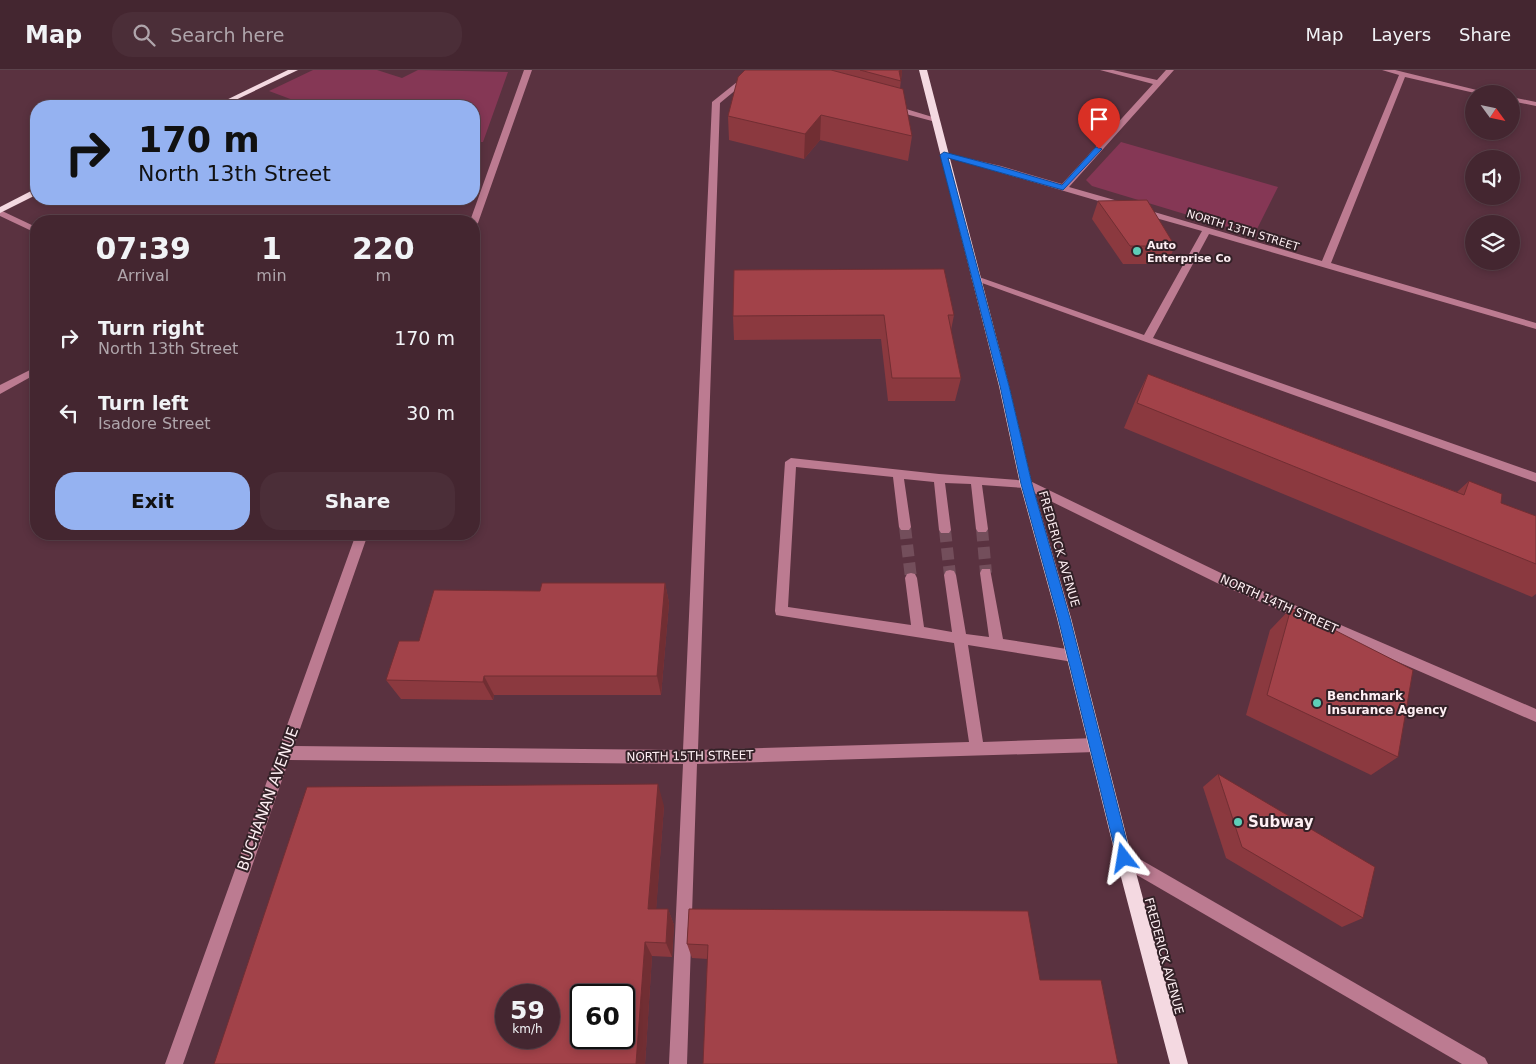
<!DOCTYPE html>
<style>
:root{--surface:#442630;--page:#4b2e38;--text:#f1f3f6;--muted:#afa5ab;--line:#5c434c;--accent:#95b2f1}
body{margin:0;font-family:"DejaVu Sans",sans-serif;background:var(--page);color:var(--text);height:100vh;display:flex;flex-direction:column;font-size:19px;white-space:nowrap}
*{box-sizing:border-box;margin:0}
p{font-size:16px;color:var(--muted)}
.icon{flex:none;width:28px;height:28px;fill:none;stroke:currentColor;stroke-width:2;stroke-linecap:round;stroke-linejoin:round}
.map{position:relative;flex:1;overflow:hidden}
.panel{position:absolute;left:30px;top:145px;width:450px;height:325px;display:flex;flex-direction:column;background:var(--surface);border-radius:20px;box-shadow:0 2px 8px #0003,0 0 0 1px var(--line)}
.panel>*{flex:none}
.guide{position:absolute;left:30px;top:30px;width:450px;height:105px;border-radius:20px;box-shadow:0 2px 8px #0003,0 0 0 1px var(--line);background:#95b2f1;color:#111;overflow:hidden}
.needle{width:32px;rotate:123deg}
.tools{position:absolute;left:1465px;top:15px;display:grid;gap:10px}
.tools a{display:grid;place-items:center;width:55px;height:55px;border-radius:50%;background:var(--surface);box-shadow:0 2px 8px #0003,0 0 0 1px var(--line);font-size:25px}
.speed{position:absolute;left:495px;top:914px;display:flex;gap:10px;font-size:25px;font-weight:700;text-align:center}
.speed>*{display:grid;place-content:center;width:65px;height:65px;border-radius:50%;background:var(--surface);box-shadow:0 2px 8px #0003,0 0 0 1px var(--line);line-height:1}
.speed small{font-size:12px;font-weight:400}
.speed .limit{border:2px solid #111;border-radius:8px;background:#fff;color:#111}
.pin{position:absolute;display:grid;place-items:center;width:42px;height:42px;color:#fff;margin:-51px -21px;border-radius:50% 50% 50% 0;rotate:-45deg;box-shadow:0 0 5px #0007}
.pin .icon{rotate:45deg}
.me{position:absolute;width:55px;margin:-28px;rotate:346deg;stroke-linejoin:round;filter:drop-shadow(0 0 4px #0008)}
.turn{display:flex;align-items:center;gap:18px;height:105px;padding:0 25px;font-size:22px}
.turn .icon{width:65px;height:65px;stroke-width:2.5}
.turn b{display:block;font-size:35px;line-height:42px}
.eta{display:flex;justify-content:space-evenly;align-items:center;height:85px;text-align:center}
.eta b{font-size:30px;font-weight:700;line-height:35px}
.primary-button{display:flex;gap:10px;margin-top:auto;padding:10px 25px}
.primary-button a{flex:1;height:58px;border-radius:20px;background:var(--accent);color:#111;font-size:20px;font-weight:700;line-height:58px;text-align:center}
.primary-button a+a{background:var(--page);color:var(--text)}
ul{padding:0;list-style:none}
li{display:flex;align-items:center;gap:15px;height:75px;padding:0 25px}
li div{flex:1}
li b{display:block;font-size:19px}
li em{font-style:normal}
header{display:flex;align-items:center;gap:30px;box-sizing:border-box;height:70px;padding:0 25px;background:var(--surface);border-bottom:1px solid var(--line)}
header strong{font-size:24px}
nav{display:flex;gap:28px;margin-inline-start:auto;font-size:18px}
.search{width:350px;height:45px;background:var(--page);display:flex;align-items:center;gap:12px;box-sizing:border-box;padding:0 18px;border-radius:20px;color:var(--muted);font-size:19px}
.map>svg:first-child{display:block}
.green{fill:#853755}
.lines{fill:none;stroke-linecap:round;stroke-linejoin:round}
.minor-tunnel{stroke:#734e5b;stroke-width:12;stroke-dasharray:12 6;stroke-linecap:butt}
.minor{fill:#bc7b91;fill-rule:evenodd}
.major{fill:#f4d9e1;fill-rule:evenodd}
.wall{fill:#8b393f}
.shaded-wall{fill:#712e33}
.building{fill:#a24249;stroke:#712e33;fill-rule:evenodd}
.route{fill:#1a73e8;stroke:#114b97}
.poi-dot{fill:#5eceb8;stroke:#332127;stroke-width:2}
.labels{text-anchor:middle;stroke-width:4;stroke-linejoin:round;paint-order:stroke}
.far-street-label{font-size:11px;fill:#feeff3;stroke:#332127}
.far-poi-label{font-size:11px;font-weight:bold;fill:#feeff3;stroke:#332127;text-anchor:start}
.street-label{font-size:12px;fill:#feeff3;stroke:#332127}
.poi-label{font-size:12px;font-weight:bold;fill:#feeff3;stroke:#332127;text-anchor:start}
.near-street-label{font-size:15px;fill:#feeff3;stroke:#332127}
.near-poi-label{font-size:15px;font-weight:bold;fill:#feeff3;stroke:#332127;text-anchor:start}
</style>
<header>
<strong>Map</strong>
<div class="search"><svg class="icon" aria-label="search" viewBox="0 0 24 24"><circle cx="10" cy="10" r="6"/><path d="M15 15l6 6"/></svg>Search here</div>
<nav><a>Map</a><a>Layers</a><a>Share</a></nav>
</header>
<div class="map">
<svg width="1536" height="994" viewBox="0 0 1536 994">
<rect width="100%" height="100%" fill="#5a3240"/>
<g class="green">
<polygon points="313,0 377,0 402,8 418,0 508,2 483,72 474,72 474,36 309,36 269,21"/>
<polygon points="1121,72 1278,117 1254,165 1092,116 1086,110"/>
</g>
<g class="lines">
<g class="minor-tunnel">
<polyline points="905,457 911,508"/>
<polyline points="982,459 986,503"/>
<polyline points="945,460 950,505"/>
</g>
<g class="minor">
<polygon points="524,0 532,0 478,153 474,156 474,151 470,151"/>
<polygon points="752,0 760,0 720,33 698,680 969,672 954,573 776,545 775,541 785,392 791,388 939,404 1030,411 1225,505 1536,639 1536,652 1217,513 1024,418 982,415 988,459 986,462 978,462 976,459 971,414 945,413 951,460 949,463 941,463 939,460 934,412 904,409 911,457 909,460 901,460 899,457 893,407 796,397 788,537 911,555 905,508 907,504 911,503 915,504 917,508 924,557 952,562 944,505 946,501 950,500 954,501 956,505 966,564 989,567 980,503 982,499 990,499 1003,569 1073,580 1078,582 1080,586 1078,590 1073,592 968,575 983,672 1096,668 1101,670 1103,675 1101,680 1096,682 697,694 687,994 669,994 683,694 289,690 183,994 165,994 356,464 368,464 294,676 683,680 712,32"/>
<polygon points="1100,0 1113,0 1157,10 1166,0 1174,0 1069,117 1125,133 1125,137 1119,137 940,85 944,83 1001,96 1062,114 1153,14"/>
<polygon points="1382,0 1395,0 1493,24 1479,24 1405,7 1331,193 1536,253 1536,259 1209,164 1153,268 1536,403 1536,412 971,209 973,207 979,207 1144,265 1202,161 1138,143 1138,139 1144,139 1322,191 1399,5"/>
<polygon points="1511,27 1536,32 1536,36 1511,31"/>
<polygon points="887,35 893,35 939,49 932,51 887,39"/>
<polygon points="0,140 36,157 36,163 0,146"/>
<polygon points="36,297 36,304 0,324 0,315"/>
<polygon points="1124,780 1485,988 1488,994 1462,994 1118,794 1116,788 1118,782"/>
</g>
<g class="major">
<polygon points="288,0 298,0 223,36 214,36"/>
<polygon points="919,0 927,0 1009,316 1032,414 1071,548 1132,788 1188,994 1170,994 1116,788 1057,548 1020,414 999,316"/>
<polygon points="33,120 36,120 36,125 0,143 0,137"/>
</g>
</g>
<g class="wall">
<polygon points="745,0 902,0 900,19 912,66 908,91 820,70 804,89 729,70 728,46"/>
<polygon points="1098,131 1175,176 1167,194 1123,194 1092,149"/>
<polygon points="954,245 951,260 961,308 955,331 888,331 881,269 734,270 733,246"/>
<polygon points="1148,304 1457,422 1469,411 1501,433 1536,446 1536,524 1532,527 1124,358 1136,329"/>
<polygon points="665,513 669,533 661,625 494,625 493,630 401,629 386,610 419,571 540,521"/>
<polygon points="1291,538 1398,687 1371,705 1246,645 1270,560"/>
<polygon points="1218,704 1363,848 1342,857 1226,788 1203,717"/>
<polygon points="664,736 656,839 668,839 674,855 672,887 652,886 645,994 214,994"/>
<polygon points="689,839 1040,910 1118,994 708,889 692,888 687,874"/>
</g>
<g class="shaded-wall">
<polygon points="899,1 902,1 901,11"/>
<polygon points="821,45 820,70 804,89 805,64"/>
<polygon points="665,513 669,533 661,625 657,606"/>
<polygon points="484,606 494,625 493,630 483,612"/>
<polygon points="658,714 664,736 655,855 648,839"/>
<polygon points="668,839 674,855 672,887 666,873"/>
<polygon points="645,872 652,886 645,994 636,994"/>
</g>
<g class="building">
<polygon points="745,0 831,0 903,19 912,66 821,45 805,64 728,46 738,7"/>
<polygon points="860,0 902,0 899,1 901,11"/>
<polygon points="1147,130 1175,176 1130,176 1098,131"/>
<polygon points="944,199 954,245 948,245 961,308 892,308 884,245 733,246 734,200"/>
<polygon points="1148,304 1464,425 1469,411 1502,424 1501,433 1536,446 1536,494 1137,333"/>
<polygon points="542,513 665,513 657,606 484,606 483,612 386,610 399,571 419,571 434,520 540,521"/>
<polygon points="1291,538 1413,600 1398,687 1267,625"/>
<polygon points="1218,704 1375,797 1363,848 1242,777"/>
<path d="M658,714L648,839H668L666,873L645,872L636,994H214L307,717ZM506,925H549V968H506ZM581,925H624V968H581Z"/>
<polygon points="689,839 1028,841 1040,910 1101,910 1118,994 703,994 708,875 687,874"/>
</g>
<polygon class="route" points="1096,77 1102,79 1063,120 948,88 1009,316 1032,414 1070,548 1131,788 1129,793 1124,795 1119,793 1117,788 1058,548 1021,414 1000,316 940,85 944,82 1001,97 1062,115"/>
<g class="poi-dot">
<circle cx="1137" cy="181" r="5"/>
<circle cx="1317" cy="633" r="5"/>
<circle cx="1238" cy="752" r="5"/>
</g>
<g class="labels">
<g class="far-street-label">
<text transform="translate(1243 160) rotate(17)" y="4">NORTH 13TH STREET</text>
</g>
<g class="far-poi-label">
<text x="1147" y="179">Auto<tspan x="1147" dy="13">Enterprise Co</tspan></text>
</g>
<g class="street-label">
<text transform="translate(1059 479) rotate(74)" y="4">FREDERICK AVENUE</text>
<text transform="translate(1279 534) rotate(24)" y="4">NORTH 14TH STREET</text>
<text transform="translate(690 686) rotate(-1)" y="4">NORTH 15TH STREET</text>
<text transform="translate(1164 886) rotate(75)" y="4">FREDERICK AVENUE</text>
</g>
<g class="poi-label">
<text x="1327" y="630">Benchmark<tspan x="1327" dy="14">Insurance Agency</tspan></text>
</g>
<g class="near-street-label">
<text transform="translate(268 729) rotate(-70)" y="5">BUCHANAN AVENUE</text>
</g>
<g class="near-poi-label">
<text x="1248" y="757">Subway</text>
</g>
</g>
</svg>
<div class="tools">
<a><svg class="needle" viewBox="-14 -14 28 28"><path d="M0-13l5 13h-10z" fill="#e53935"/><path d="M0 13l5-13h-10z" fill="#afa5ab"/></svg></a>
<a><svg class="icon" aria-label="sound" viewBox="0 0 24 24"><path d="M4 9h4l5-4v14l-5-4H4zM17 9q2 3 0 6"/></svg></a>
<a><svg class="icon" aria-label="layers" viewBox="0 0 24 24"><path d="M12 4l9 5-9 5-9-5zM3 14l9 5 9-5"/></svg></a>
</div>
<div class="speed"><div>59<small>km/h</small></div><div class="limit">60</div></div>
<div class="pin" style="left:1099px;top:79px;background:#d93025"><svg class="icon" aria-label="arrive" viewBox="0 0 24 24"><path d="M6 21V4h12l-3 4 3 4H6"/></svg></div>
<svg class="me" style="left:1124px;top:788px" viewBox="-20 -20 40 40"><path d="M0-17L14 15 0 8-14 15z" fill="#1a73e8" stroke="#fff" stroke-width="4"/></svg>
<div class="guide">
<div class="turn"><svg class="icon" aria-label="right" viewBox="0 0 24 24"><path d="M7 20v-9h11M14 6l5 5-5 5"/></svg><div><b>170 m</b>North 13th Street</div></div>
</div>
<section class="panel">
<div class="eta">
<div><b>07:39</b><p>Arrival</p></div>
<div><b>1</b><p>min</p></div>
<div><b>220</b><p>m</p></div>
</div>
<ul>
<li><svg class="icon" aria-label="right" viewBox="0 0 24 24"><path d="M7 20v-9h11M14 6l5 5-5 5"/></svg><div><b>Turn right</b><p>North 13th Street</p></div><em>170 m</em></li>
<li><svg class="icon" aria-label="left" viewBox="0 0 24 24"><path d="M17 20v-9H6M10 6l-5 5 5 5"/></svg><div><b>Turn left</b><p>Isadore Street</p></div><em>30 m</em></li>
</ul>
<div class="primary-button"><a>Exit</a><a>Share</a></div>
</section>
</div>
